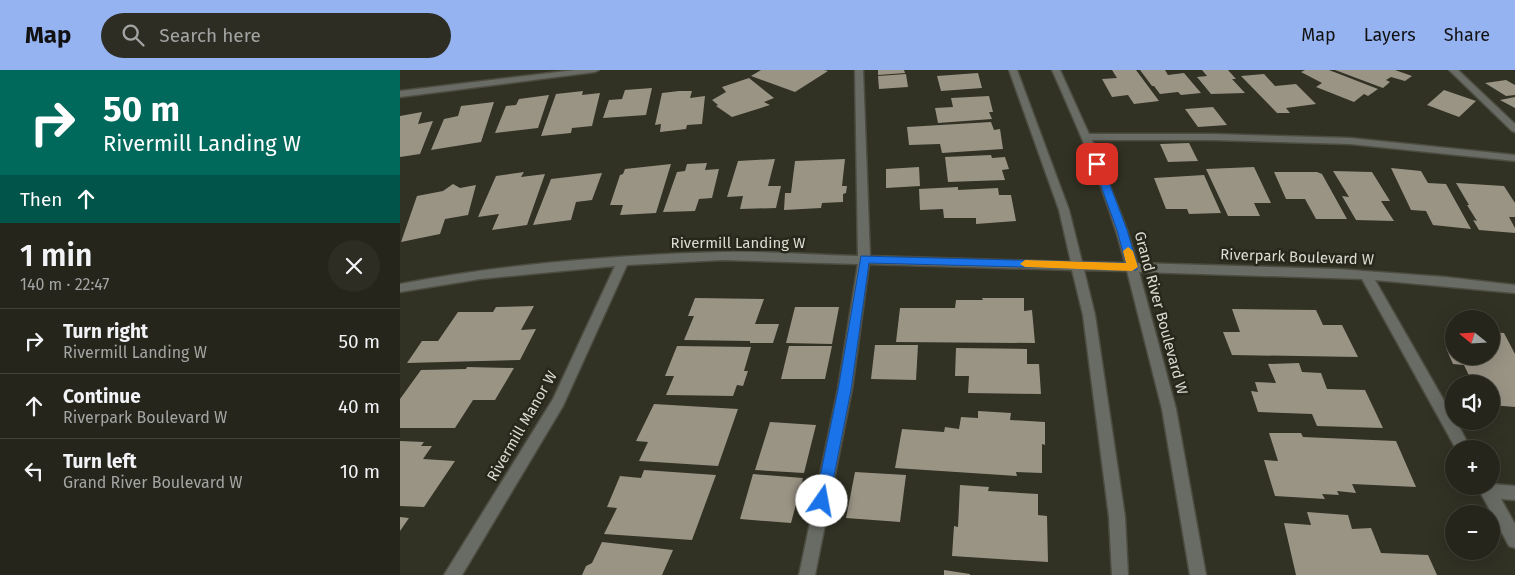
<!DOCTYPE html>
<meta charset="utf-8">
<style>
:root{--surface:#25251b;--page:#2d2d24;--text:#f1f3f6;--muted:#a3a5a3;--line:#42423a;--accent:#95b2f1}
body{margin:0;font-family:"Fira Sans",sans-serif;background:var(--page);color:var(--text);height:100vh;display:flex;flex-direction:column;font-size:19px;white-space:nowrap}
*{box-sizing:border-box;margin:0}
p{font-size:16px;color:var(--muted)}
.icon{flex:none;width:28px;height:28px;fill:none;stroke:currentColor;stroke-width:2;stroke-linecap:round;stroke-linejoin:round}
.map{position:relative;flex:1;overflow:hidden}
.side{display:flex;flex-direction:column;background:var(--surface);width:400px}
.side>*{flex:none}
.hud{background:#00695c;color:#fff;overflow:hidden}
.needle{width:32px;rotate:288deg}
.fabs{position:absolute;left:1045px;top:240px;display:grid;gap:10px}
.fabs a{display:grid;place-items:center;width:55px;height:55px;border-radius:50%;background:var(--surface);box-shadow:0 5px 20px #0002,0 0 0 1px var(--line);font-size:25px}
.pin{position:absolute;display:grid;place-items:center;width:42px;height:42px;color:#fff;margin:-21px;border-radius:10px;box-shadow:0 2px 8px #0006}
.me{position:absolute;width:55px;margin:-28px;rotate:12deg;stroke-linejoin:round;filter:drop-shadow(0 0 4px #0008)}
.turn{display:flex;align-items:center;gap:18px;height:105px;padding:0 20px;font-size:22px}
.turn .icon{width:65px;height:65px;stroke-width:2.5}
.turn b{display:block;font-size:35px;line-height:42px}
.then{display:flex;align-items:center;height:48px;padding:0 20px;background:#0003;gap:10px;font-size:19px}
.round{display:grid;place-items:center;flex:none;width:52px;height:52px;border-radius:26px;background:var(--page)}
.headline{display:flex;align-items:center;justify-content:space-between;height:85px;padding:0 20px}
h1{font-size:30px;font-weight:600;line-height:38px}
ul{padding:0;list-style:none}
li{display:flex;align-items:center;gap:15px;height:65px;padding:0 20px;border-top:1px solid var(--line)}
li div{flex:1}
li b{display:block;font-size:19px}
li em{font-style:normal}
header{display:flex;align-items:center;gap:30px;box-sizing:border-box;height:70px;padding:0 25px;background:var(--accent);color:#111}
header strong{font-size:24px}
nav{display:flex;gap:28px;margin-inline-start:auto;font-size:18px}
.search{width:350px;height:45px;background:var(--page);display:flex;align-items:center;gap:12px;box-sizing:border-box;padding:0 18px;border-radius:28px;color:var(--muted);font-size:19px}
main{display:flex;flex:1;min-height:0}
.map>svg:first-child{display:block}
.building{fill:#9a9485}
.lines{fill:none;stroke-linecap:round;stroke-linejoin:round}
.minor-casing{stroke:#4c4c40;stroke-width:3}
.minor{fill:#696b65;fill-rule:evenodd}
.route{fill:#1a73e8;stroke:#114b97}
.slow{fill:#f59e0b}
.labels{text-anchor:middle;stroke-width:5;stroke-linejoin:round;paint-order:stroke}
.street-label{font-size:15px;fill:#dcdcd3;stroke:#27271b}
</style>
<header>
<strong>Map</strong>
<div class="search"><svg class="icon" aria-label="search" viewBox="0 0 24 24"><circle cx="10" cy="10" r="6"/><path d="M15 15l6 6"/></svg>Search here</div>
<nav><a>Map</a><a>Layers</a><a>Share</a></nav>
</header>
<main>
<section class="side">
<div class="hud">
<div class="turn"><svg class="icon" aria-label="right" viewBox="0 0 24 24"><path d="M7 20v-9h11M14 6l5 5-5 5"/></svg><div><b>50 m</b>Rivermill Landing W</div></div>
<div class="then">Then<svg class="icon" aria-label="ahead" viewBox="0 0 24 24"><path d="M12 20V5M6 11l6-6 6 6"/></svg></div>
</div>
<div class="headline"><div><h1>1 min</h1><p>140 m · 22:47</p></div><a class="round"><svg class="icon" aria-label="close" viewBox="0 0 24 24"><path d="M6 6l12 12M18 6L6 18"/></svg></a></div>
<ul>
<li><svg class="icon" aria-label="right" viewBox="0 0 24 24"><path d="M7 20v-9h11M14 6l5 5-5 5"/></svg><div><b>Turn right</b><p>Rivermill Landing W</p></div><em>50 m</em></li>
<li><svg class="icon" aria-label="ahead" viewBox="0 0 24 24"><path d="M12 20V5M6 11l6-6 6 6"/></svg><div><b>Continue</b><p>Riverpark Boulevard W</p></div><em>40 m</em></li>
<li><svg class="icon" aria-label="left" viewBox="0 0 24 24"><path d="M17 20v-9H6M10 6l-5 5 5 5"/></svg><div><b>Turn left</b><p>Grand River Boulevard W</p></div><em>10 m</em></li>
</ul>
</section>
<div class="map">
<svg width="1115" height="505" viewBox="0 0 1115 505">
<rect width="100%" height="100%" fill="#313124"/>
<g class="building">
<polygon points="361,0 424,0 428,1 395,22 351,6"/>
<polygon points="478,0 504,0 505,3 478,5"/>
<polygon points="712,0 736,0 759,31 734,34 728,25 712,27 702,9 717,8"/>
<polygon points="740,0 765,0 768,5 784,3 801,23 781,25 778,22 760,24 754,16 752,16"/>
<polygon points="802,0 828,0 836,9 832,9 845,23 811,24 797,7 807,6"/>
<polygon points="905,0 929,0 978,19 968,26 964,24 954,32 916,17 922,13 901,2"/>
<polygon points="935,0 995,0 1012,6 1005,11 991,7 986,10 990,12 983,18"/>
<polygon points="578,3 582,18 541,21 537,6"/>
<polygon points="506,4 508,17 479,19 478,6"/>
<polygon points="864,4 875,16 896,14 916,34 886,38 890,43 877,43 841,6"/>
<polygon points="349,8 374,28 364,32 370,35 332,47 316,36 318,35 312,30 326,22 322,17"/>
<polygon points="1106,10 1115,15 1115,25 1106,26 1085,13"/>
<polygon points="252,18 246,45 203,48 209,30 222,29 225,20"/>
<polygon points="1044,20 1076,31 1059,47 1027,35"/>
<polygon points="183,21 182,25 200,23 192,56 172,58 171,63 141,66 156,24"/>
<polygon points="279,21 292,21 290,28 305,26 302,54 287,55 286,59 260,62 261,54 255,55 262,23"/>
<polygon points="149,25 138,58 95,63 106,36 116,35 119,29"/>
<polygon points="589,26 593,42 589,42 592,49 538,53 535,38 553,37 551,28"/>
<polygon points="1115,27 1115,38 1100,30"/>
<polygon points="94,32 81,72 31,80 44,49 58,46 61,36"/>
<polygon points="813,37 827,55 798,57 785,39"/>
<polygon points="22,42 18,54 33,51 20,84 0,87 0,46"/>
<polygon points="591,52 594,60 600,59 603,79 542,83 540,74 509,75 507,57"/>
<polygon points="789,73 798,91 768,92 760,74"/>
<polygon points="591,85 592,88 605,87 609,99 602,100 605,110 548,112 545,87"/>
<polygon points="375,89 368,116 381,116 376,138 340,139 343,126 327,127 338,91"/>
<polygon points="445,89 442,116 447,116 446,123 443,124 443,132 422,133 421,138 384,140 385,123 391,123 395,91"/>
<polygon points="307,93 305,100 319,99 312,128 299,129 295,141 263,142 277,102 285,101 287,94"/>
<polygon points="271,94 256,143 220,145 223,135 210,135 220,105 223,104 225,99"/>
<polygon points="519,97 520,116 486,118 486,99"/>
<polygon points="854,97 871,133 854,133 860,146 828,146 806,99"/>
<polygon points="991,98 1021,101 1028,113 1046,114 1071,159 1033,155 1026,141 1011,140"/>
<polygon points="933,101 972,102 990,131 981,131 994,151 956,150 942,126 949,127"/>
<polygon points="124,102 121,107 145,104 127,155 92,160 99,144 78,147 96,106"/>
<polygon points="874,102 917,102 922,104 947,149 916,149 905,129 886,129"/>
<polygon points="202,103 192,130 176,132 171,150 133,155 151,109"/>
<polygon points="804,105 821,143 789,144 787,139 766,139 754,108"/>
<polygon points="1056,113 1104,116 1115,133 1115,147 1109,147 1115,158 1115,163 1079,160 1073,150 1077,151 1067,135 1069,135"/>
<polygon points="53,114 60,118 76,115 68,145 45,149 40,164 1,172 17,126 43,121"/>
<polygon points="558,117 558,120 598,118 599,125 611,125 616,151 576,154 576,148 544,148 543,139 520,140 519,119"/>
<polygon points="295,228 364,229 355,254 379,254 373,273 350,273 350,271 284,270 294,246 288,246"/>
<polygon points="582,228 624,228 624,241 632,240 635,273 496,272 500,238 555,238 556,230 583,230"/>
<polygon points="134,236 121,260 136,259 120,290 7,293 22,271 38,271 58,242 93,242 96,237"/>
<polygon points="395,237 439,237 432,274 386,273"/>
<polygon points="832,239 916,240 923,255 942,255 958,287 832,285 823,262 840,262"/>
<polygon points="1091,262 1104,263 1115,284 1115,337 1091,335 1091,314 1073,314 1064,295 1053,294 1046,278 1054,279 1054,286 1091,286"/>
<polygon points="475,275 518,275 516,310 471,309"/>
<polygon points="277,276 351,277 344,301 348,301 343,316 337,315 333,326 266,325 274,306 265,306"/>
<polygon points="389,276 432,276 425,309 381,309"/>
<polygon points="556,278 627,279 627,294 639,294 641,324 568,323 569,306 555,306"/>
<polygon points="899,293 902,302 921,303 927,319 965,320 983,358 917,356 912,344 858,342 851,321 858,322 855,312 876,313 868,294"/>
<polygon points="67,297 114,298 95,330 73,330 55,358 0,358 0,329 21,300 66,299"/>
<polygon points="254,334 338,339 318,396 239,391 248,372 236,371"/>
<polygon points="578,341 611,343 610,350 645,352 645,375 642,374 642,403 616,402 617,406 495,398 502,359 544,362 545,357 559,359 561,347 578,348"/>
<polygon points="370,352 416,355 404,403 355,400"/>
<polygon points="869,363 901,363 903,367 996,371 1016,417 952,414 956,423 937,421 939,425 922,424 925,429 875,426 864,390 878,391"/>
<polygon points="0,371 24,372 21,376 32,376 23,389 55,391 24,437 0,436"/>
<polygon points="244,400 316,405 292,470 204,464 217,438 207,437 220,406 241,408"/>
<polygon points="455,402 506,405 500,452 446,448"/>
<polygon points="353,404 403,408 391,453 340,449"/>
<polygon points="560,415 589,417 588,421 638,424 638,445 647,446 648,492 552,486 554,456 558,457"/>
<polygon points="907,442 948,445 952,459 971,458 981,483 1028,485 1037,505 896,505 884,453 911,455"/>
<polygon points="0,447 9,448 0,461"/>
<polygon points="202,472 273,480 262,505 182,505 186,496 192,493"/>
<polygon points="544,500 570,504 570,505 544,505"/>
</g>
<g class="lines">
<defs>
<g id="minor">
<polygon points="175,0 199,0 195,2 0,27 0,21"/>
<path d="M455,0H463L470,186L671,192L659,140L609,0H617L669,140L682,192L725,193C708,126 680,63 652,0H660L689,64H813L950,68L1115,85V91L950,74L813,70H692L727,160L737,193L937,199L1045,207L1115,215V223L975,210L1054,348V351H1056L1071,379H1056L962,209L739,202L776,339L806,505H790L762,339L727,201L684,200L695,245L725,447L728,505H712L709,447L683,245L672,200L469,194L452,319L415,505H399L438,319L458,194L323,190L227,195L163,336L62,505H44L153,329L215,196L80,209L0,222V214C106,194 214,185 321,182C367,181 413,185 458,186Z"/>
<polygon points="1049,0 1058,0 1115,54 1115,62 1112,61"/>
<polygon points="1091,412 1092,414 1115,416 1115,430 1101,429 1115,454 1115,478 1109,476 1077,416 1091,416"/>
</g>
</defs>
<use href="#minor" class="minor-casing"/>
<use href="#minor" class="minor"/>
</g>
<polygon class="route" points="694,92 700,92 702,94 727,160 738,197 736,200 469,193 451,320 429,431 427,435 422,437 417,435 415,431 438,320 461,186 726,193 717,160 693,94"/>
<polygon class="slow" points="728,177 733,181 738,197 732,201 625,197 620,194 625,190 726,193 723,181"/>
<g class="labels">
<g class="street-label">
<text x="338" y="178">Rivermill Landing W</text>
<text transform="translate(897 187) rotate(2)" y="5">Riverpark Boulevard W</text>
<text transform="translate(761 243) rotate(75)" y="5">Grand River Boulevard W</text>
<text transform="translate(122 356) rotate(-60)" y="5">Rivermill Manor W</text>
</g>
</g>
</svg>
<div class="fabs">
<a><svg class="needle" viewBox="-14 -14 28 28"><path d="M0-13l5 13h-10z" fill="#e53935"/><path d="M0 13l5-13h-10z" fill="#a3a5a3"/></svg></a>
<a><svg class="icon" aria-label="sound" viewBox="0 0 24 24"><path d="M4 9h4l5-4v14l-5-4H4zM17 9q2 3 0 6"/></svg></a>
<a>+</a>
<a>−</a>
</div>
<div class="pin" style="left:697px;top:94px;background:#d93025"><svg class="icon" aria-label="arrive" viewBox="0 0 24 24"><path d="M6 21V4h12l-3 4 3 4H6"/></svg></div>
<svg class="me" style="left:422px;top:431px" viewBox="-20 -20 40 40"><circle r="19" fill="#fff"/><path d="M0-13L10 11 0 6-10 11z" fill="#1a73e8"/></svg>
</div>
</main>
